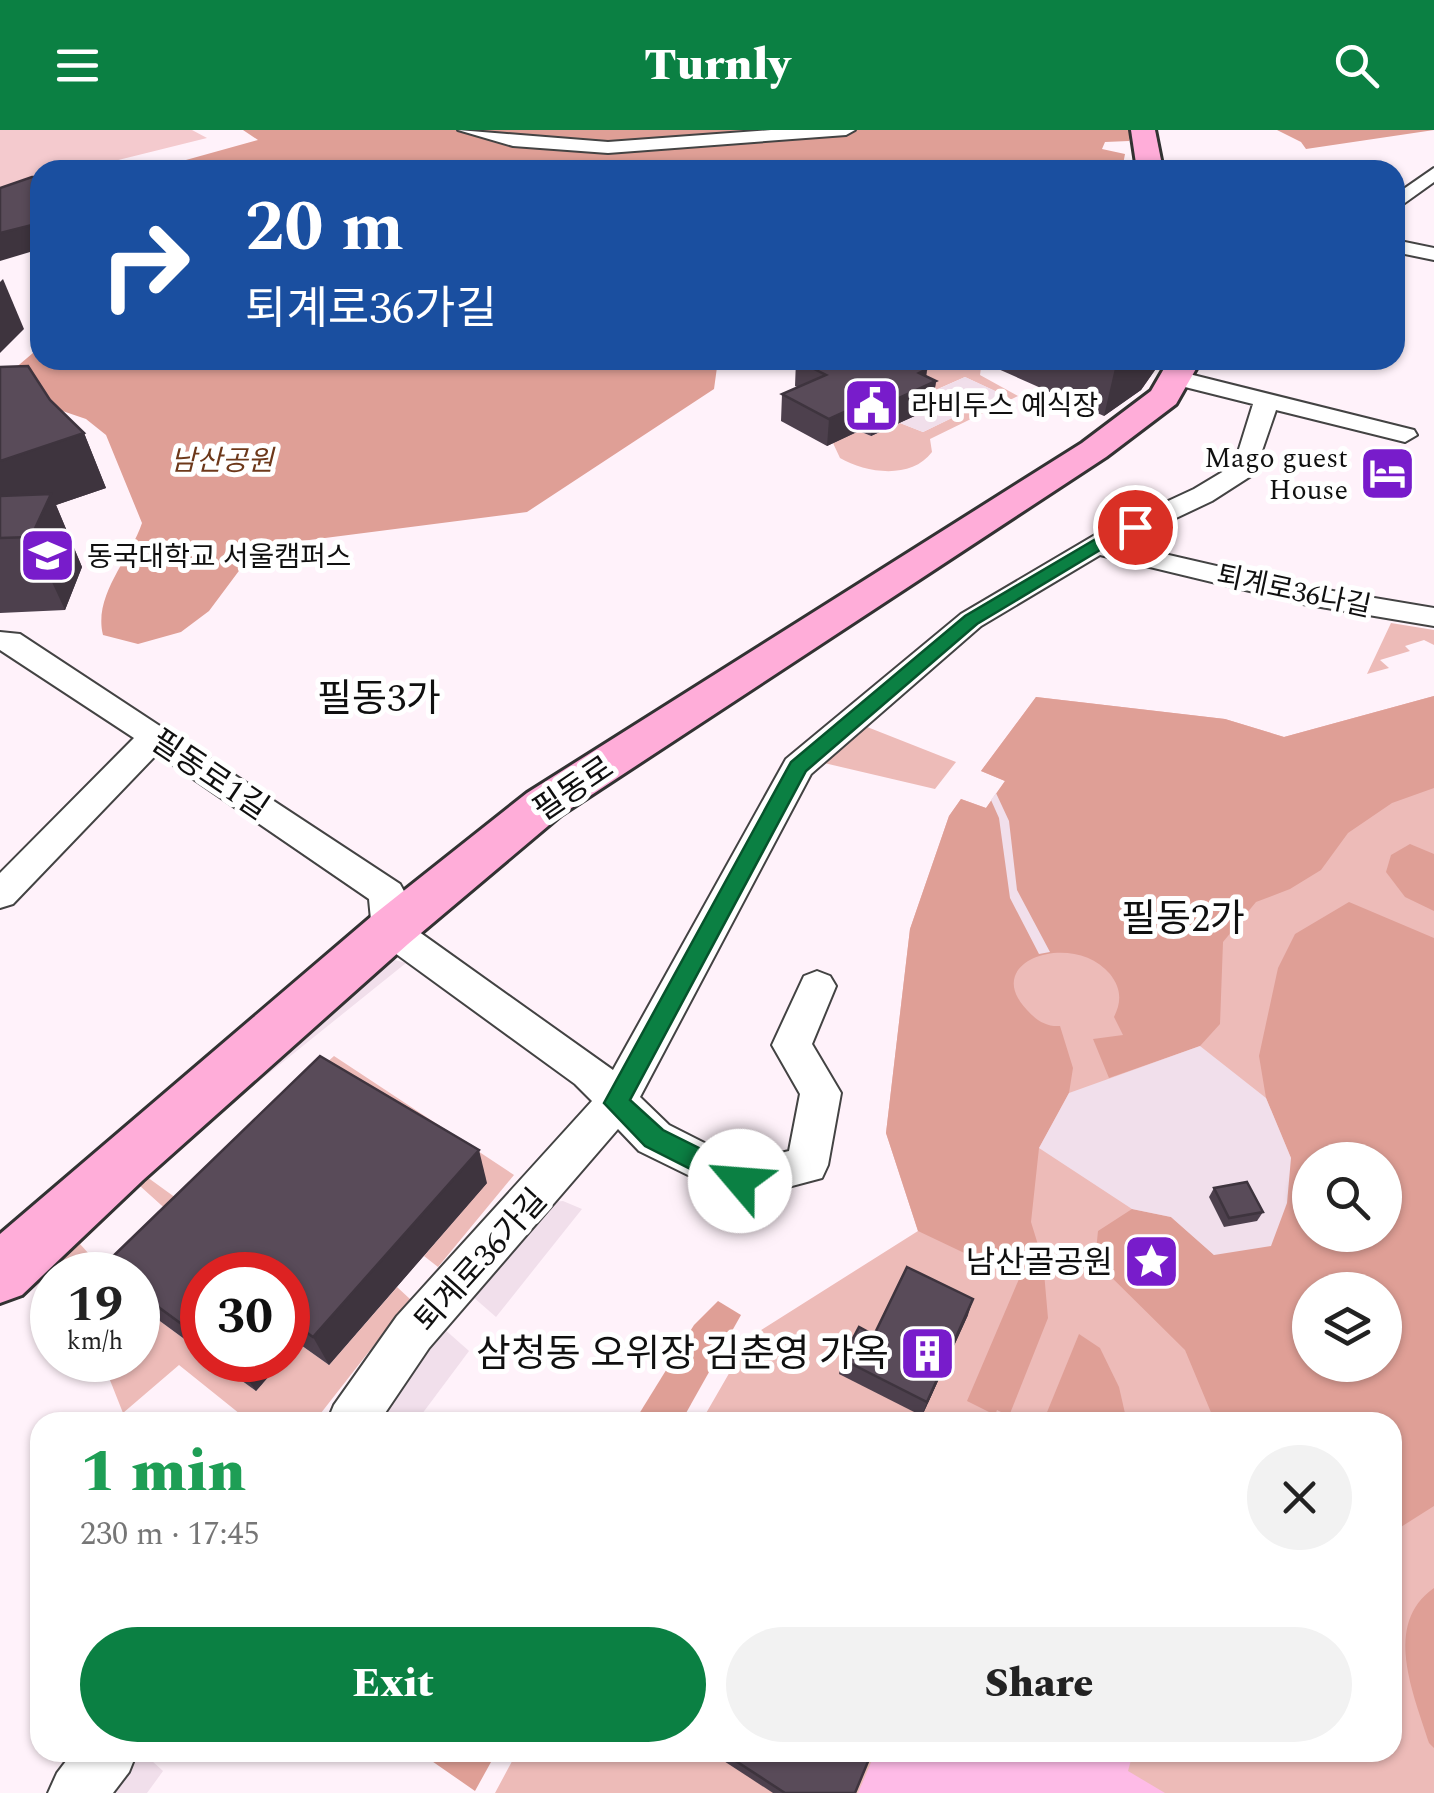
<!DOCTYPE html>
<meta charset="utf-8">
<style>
:root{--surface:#fff;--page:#f2f2f2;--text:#222;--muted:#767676;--accent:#0b8043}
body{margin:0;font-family:Spectral,"Noto Sans KR",serif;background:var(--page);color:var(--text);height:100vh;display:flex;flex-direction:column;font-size:38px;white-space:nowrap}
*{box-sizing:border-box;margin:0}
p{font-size:32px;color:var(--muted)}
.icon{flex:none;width:55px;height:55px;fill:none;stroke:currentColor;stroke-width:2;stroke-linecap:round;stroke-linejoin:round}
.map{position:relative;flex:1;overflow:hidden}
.side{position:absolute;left:30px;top:1282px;width:1372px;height:350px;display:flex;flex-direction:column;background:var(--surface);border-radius:30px;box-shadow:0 2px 8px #0004}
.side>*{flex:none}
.banner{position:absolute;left:30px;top:30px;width:1375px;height:210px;border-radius:30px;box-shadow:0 2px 8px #0004;background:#1a4fa0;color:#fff;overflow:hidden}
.controls{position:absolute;left:1292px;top:1012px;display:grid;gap:20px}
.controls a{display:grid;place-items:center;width:110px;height:110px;border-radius:50%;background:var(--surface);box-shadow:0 2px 8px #0004;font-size:50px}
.speed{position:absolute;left:30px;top:1122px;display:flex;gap:20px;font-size:50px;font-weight:700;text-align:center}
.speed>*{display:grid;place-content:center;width:130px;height:130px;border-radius:50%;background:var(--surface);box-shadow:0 2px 8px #0004;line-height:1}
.speed small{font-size:25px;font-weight:400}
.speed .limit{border:15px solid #d22;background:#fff;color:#111}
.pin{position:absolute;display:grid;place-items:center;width:85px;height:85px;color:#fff;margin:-42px;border:5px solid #fff;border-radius:50%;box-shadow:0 2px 10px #0007}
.me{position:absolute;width:110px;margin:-55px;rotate:297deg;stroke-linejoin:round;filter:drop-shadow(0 0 8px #0008)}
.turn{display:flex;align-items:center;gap:35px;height:210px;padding:0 50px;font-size:45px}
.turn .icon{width:130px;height:130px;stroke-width:2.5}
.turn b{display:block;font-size:70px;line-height:85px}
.round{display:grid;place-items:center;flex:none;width:105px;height:105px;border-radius:52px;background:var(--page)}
.summary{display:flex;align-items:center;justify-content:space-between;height:170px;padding:0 50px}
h1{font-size:60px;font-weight:800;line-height:75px;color:#1e9e55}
.cta{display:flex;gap:20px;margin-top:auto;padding:20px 50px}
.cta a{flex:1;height:115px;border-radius:60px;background:var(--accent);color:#fff;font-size:40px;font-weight:800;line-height:115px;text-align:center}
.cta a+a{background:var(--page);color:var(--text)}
header{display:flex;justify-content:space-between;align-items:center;height:130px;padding:0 50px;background:var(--accent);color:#fff;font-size:45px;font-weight:800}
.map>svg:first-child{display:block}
.green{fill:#edbbb8;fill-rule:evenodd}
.forest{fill:#df9f96;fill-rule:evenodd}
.sand{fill:#febbe7}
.pitch{fill:#f4cace}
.plaza{fill:#f1dfeb}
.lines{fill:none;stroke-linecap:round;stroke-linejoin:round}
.street-casing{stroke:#434343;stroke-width:4}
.secondary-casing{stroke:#323232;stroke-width:6}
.street{fill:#fff;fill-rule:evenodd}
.secondary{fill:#ffadd9;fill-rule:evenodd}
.wall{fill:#4d404d}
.shaded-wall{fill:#3e343e}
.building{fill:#594b59;stroke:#3e343e;stroke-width:2.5}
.route{fill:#0b8043;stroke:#07532c;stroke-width:2.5}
.labels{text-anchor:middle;stroke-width:10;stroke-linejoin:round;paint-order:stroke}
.far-poi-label{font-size:28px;fill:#101010;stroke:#fff;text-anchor:start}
.far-park-label{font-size:28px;font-style:italic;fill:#6d381a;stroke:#fff}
.far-street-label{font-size:28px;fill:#101010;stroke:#fff}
.street-label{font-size:32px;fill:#101010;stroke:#fff}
.poi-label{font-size:32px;fill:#101010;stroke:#fff;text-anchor:end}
.quarter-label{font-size:38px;fill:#101010;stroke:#fff}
.near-poi-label{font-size:38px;fill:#101010;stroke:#fff;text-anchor:end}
</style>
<header><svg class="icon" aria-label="menu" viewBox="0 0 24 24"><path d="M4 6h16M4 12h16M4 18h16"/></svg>Turnly<svg class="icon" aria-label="search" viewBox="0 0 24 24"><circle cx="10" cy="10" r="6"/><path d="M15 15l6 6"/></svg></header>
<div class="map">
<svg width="1434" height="1663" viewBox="0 0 1434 1663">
<rect width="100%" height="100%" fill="#fff2fa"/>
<g class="green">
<path d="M853,230H982L980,245L1018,266L930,309L932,322C911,350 866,343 840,328L833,313L859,301L871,306L900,293L923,302L1001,264L965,247L924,265Z"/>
<polygon points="1391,493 1434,500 1434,515 1424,510 1405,516 1410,521 1380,530 1389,538 1367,544"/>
<path d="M1434,566V1663H495L517,1622H1392V1292H701L750,1207L918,1101L886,1003L910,799L949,686L961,669L986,678L1005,651L981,641L1036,567L1225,589L1284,607ZM1310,1030H1385V1105H1310ZM1310,1160H1385V1235H1310Z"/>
<polygon points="852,591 956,632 935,659 807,629"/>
<polygon points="334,926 514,1045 438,1137 424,1126 487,1052 170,1083 140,1056 80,1114 108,1145 68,1145 61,1127 147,1047 176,1068"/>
<polygon points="397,1157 410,1169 314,1292 250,1292 179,1235 123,1283 102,1230 138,1230 138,1175 202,1222 202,1230 213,1230 256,1261 283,1230 288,1230 298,1213 329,1235"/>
</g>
<g class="forest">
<polygon points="243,0 1131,0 1132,3 1129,11 1105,12 1102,19 1125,24 1122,40 150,40 258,10"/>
<polygon points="1277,0 1434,0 1306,19 1301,12"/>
<path d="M40,217V230H718L714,259L527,382L286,413L253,422L209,481L181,502L138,514L103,505C93,465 130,429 142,393L106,305L86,289L36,272L0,251Z"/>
<path d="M1434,566V658L1392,673L1348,703L1321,740L1290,759L1256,772L1223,812L1220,894L1200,916L1109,948L1093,909L1123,905L1114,887C1122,871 1121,858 1110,844C1074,800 979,830 1027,880C1036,890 1046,897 1060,896L1073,938L1069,963L1039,1018L1031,1092L1043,1131L1048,1188L1009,1286L997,1280L995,1285L967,1271L1019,1149L918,1101L886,1003L910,799L949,686L961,669L986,678L1005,651L981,641L1036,567L1225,589L1284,607Z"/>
<polygon points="1410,714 1434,724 1434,781 1405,767 1386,742 1391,725"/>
<path d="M1349,772L1434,808V1376L1393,1402L1392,1292H1215L1185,1220L1095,1131L1098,1101L1132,1079L1171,1087L1214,1125L1291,1028L1266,968L1259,926L1278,838L1295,804ZM1310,1030H1385V1105H1310ZM1310,1160H1385V1235H1310Z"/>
<polygon points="718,1171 741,1185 681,1292 634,1292 694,1195"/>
<polygon points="1079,1204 1100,1218 1119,1257 1127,1292 1043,1292"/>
<path d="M1434,1458V1618L1429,1613C1414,1564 1382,1494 1434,1458Z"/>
<polygon points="428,1623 428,1622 496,1623 475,1661 426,1627"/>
</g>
<polygon class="sand" points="875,1623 1133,1623 1128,1641 1165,1663 858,1663"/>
<polygon class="pitch" points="0,0 192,0 207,8 78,40 40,40 40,49 0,59"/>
<g class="plaza">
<polygon points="965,247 1002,264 923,302 900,293 931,278 916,269"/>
<polygon points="996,663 1009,691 1017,760 1050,822 1039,824 1010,768 999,688 991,670"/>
<polygon points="391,829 406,833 176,1018 61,1127 70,1106"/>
<polygon points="1200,916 1266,968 1291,1028 1287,1073 1271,1116 1214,1125 1171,1087 1132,1079 1039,1018 1069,963"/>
<polygon points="563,1071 582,1079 496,1187 472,1166 552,1072"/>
<polygon points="443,1198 469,1221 416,1292 373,1292"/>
<polygon points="130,1623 158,1623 152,1631 163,1641 147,1663 99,1663"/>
</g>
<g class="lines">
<defs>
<g id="street">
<polygon points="458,0 608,12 771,0 855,0 846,5 608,23 513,16"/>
<polygon points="1434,38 1434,52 1395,80 1395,65"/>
<polygon points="1395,110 1434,118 1434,130 1395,122"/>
<polygon points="1177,241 1414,300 1417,305 1405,312 1276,280 1254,344 1212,371 1121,414 1303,456 1434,478 1434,496 1303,474 1100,425 981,496 811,644 640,967 669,995 742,1032 789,1021 800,964 772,915 804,846 817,841 830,846 836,856 812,914 841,963 828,1035 822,1048 739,1070 639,1021 618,999 429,1218 379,1292 327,1292 334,1275 397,1186 592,971 575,954 377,810 372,800 369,769 157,624 13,774 0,778 0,743 134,608 0,520 0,502 20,504 400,754 405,763 408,794 613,940 786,629 961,484 1095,405 1194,359 1234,335 1253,274 1169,253 1165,248 1169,243"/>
<polygon points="73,1622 137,1622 129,1642 113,1663 48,1663 57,1643"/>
</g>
<g id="secondary">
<polygon points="1131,0 1155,0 1163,40 1137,40"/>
<polygon points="1169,230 1201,230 1176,274 1106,327 561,685 408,814 143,1050 22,1165 0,1173 0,1104 372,786 527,663 1082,313 1151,261"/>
</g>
</defs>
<use href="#street" class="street-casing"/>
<use href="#secondary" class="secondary-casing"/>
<use href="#street" class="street"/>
<use href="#secondary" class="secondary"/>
</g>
<g class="wall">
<polygon points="796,230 927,239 926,246 936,251 932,278 871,306 859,301 827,316 781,291 782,264 797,257 795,256"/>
<polygon points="997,230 1162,230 1141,260 1104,286 996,238"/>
<polygon points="0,237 50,270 84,303 106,358 56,375 82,437 65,480 0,483"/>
<polygon points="487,1053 329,1235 298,1213 288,1225 288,1145 202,1145 202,1222 138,1175 138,1145 110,1145 103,1136"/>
<polygon points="1214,1058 1263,1082 1257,1091 1224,1097 1209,1067"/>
<polygon points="968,1185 922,1286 839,1244 842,1229 874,1205"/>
<polygon points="213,1230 283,1230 256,1261"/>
<polygon points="710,1622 872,1622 855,1663 773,1663"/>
</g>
<g class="shaded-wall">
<polygon points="40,93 40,119 0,131 0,103"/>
<polygon points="3,149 24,199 0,223 0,152"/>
<polygon points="1128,230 1162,230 1141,260 1104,286 1115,238"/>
<polygon points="927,239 925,256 936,251 932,278 871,306 873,280 919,243"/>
<polygon points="862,274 859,301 827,316 829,289"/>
<polygon points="84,303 106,358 56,375 82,437 65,480 31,407 0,394 0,331"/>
<polygon points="479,1020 487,1053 329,1235 313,1207"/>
<polygon points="973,1169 968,1185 922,1286 927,1272"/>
<polygon points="288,1196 298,1213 288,1225"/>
<polygon points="239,1230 283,1230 256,1261 236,1233"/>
</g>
<g class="building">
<polygon points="32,47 40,47 40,93 0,103 0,58"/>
<polygon points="796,230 909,230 927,239 919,243 936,251 873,280 862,274 829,289 782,264 826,245"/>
<polygon points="1095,230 1128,230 1115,238"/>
<polygon points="28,236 50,270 84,303 0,331 0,237"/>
<polygon points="51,364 31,407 0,408 0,366"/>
<polygon points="320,926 479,1020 313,1207 288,1189 288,1145 202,1145 202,1209 138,1162 138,1145 115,1145 103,1136"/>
<polygon points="1247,1052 1263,1082 1229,1088 1214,1058"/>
<polygon points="907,1137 973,1169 927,1272 842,1229 859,1197 874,1205"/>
<polygon points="722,1622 872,1622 855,1663 785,1663"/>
</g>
<polygon class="route" points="1135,392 1143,397 1141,400 1110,414 977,494 806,641 630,970 663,1000 749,1043 752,1051 749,1059 740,1062 730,1059 645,1016 604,973 791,632 965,486 1099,407"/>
<defs>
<symbol id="civic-square" viewBox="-11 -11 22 22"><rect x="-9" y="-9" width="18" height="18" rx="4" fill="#781ccb" stroke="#fff"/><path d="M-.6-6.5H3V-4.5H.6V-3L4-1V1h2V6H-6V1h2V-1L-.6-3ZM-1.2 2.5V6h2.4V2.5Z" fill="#fff"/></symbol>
<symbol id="hotel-square" viewBox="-11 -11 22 22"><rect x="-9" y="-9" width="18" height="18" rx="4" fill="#781ccb" stroke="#fff"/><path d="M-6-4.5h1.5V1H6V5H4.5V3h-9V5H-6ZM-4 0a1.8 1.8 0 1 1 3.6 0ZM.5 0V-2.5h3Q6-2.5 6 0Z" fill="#fff"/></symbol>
<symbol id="university-square" viewBox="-11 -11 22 22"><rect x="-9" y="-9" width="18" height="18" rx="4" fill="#781ccb" stroke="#fff"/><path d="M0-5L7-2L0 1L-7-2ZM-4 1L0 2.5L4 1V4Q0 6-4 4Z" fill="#fff"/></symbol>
<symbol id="sight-square" viewBox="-11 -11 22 22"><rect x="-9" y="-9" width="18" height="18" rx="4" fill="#781ccb" stroke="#fff"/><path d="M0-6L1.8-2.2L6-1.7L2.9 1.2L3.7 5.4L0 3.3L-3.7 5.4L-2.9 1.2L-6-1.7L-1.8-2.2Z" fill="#fff"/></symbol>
<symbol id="building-square" viewBox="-11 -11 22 22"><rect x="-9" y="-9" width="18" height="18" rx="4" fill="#781ccb" stroke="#fff"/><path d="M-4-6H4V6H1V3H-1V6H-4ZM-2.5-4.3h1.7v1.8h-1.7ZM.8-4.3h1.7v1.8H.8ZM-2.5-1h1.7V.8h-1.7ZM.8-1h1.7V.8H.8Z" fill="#fff"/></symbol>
</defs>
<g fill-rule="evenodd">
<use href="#civic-square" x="840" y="244" width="63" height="63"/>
<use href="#hotel-square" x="1356" y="312" width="63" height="63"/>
<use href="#university-square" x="16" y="394" width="63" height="63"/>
<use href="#sight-square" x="1120" y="1100" width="63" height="63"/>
<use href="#building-square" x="896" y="1192" width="63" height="63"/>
</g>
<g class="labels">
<g class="far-poi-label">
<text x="911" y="285">라비두스 예식장</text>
<text x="1348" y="337" text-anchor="end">Mago guest<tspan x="1348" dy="32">House</tspan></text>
<text x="87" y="436">동국대학교 서울캠퍼스</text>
</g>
<g class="far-park-label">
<text x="222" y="340">남산공원</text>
</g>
<g class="far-street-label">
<text transform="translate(1294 460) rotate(12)" y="10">퇴계로36나길</text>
</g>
<g class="street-label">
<text transform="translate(210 644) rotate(34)" y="11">필동로1길</text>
<text transform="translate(573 658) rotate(-34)" y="11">필동로</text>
<text transform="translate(480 1130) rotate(-48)" y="11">퇴계로36가길</text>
</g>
<g class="poi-label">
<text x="1113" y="1143">남산골공원</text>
</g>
<g class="quarter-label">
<text x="379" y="581">필동3가</text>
<text x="1183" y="801">필동2가</text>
</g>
<g class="near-poi-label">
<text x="889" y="1236">삼청동 오위장 김춘영 가옥</text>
</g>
</g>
</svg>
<div class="controls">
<a><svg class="icon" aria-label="search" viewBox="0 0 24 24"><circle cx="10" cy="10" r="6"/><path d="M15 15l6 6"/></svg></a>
<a><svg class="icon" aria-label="layers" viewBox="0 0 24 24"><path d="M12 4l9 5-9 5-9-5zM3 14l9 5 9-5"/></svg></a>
</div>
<div class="speed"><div>19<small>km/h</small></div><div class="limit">30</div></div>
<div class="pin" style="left:1135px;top:397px;background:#d93025"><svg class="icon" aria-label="arrive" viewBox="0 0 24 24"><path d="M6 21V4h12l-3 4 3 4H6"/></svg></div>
<svg class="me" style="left:740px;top:1051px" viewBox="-20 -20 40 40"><circle r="19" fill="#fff"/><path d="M0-13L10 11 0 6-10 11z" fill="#0b8043"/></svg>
<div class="banner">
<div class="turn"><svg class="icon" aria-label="right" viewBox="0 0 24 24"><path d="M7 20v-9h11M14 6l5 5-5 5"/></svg><div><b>20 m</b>퇴계로36가길</div></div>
</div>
<section class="side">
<div class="summary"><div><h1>1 min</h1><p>230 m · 17:45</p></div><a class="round"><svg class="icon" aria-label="close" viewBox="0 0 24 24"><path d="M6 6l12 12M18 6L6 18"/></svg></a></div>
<div class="cta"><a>Exit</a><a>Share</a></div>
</section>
</div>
